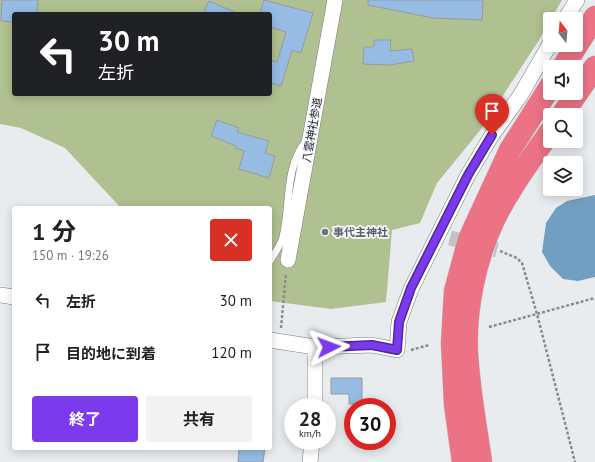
<!DOCTYPE html>
<html lang="ja">
<meta charset="utf-8">
<style>
:root{--surface:#fff;--page:#f2f2f2;--text:#222;--muted:#767676;--accent:#7c3aed}
body{margin:0;font-family:"PT Sans","Noto Sans JP",sans-serif;background:var(--page);color:var(--text);height:100vh;display:flex;flex-direction:column;font-size:15px;white-space:nowrap}
*{box-sizing:border-box;margin:0}
p{font-size:13px;color:var(--muted)}
.icon{flex:none;width:22px;height:22px;fill:none;stroke:currentColor;stroke-width:2;stroke-linecap:round;stroke-linejoin:round}
.map{position:relative;flex:1;overflow:hidden}
.side{position:absolute;left:12px;top:206px;width:260px;height:244px;display:flex;flex-direction:column;background:var(--surface);border-radius:4px;box-shadow:0 2px 10px #0003}
.side>*{flex:none}
.banner{position:absolute;left:12px;top:12px;width:260px;height:84px;border-radius:4px;box-shadow:0 2px 10px #0003;background:#202124;color:#fff;overflow:hidden}
.needle{width:26px;rotate:344deg}
.tools{position:absolute;left:543px;top:12px;display:grid;gap:8px}
.tools a{display:grid;place-items:center;width:40px;height:40px;border-radius:4px;background:var(--surface);box-shadow:0 2px 10px #0003;font-size:20px}
.speed{position:absolute;left:284px;top:398px;display:flex;gap:8px;font-size:20px;font-weight:700;text-align:center}
.speed>*{display:grid;place-content:center;width:52px;height:52px;border-radius:50%;background:var(--surface);box-shadow:0 2px 10px #0003;line-height:1}
.speed small{font-size:10px;font-weight:400}
.speed .limit{border:6px solid #d22;background:#fff;color:#111}
.pin{position:absolute;display:grid;place-items:center;width:34px;height:34px;color:#fff;margin:-41px -17px;border-radius:50% 50% 50% 0;rotate:-45deg;box-shadow:0 0 4px #0007}
.pin .icon{rotate:45deg}
.me{position:absolute;width:44px;margin:-22px;rotate:87deg;stroke-linejoin:round;filter:drop-shadow(0 0 3px #0008)}
.turn{display:flex;align-items:center;gap:14px;height:84px;padding:0 20px;font-size:18px}
.turn .icon{width:52px;height:52px;stroke-width:2.5}
.turn b{display:block;font-size:28px;line-height:34px}
.round{display:grid;place-items:center;flex:none;width:42px;height:42px;border-radius:4px;background:var(--page)}
.summary{display:flex;align-items:center;justify-content:space-between;height:68px;padding:0 20px}
h1{font-size:24px;font-weight:700;line-height:30px}
.primary-button{display:flex;gap:8px;margin-top:auto;padding:8px 20px}
.primary-button a{flex:1;height:46px;border-radius:4px;background:var(--accent);color:#fff;font-size:16px;font-weight:700;line-height:46px;text-align:center}
.primary-button a+a{background:var(--page);color:var(--text)}
ul{padding:0;list-style:none}
li{display:flex;align-items:center;gap:12px;height:52px;padding:0 20px}
li div{flex:1}
li b{display:block;font-size:15px}
li em{font-style:normal}
.map>svg:first-child{display:block}
.forest{fill:#afc190;fill-rule:evenodd}
.water{fill:#729fc1}
.building{fill:#97bce4;stroke:#989a9d}
.lines{fill:none;stroke-linecap:round;stroke-linejoin:round}
.minor-tunnel{stroke:#c1c4c7;stroke-width:15;stroke-dasharray:15 8;stroke-linecap:butt}
.service-casing{stroke:#797b7e;stroke-width:8}
.minor-casing{stroke:#797b7e;stroke-width:16}
.motorway-casing{stroke:#c6c6c6;stroke-width:23}
.path{stroke:#8a8c8e;stroke-width:2.5;stroke-dasharray:3 2;stroke-linecap:butt}
.service{stroke:#fff;stroke-width:7}
.minor{stroke:#fff;stroke-width:15}
.motorway{stroke:#ec7385;stroke-width:22}
.route-casing{stroke:#51269a;stroke-width:10}
.route{stroke:#7c3aed;stroke-width:7}
.worship-dot{fill:#6b7280;stroke:#f7f9fc;stroke-width:1.5}
.labels{text-anchor:middle;stroke-width:3.5;stroke-linejoin:round;paint-order:stroke}
.street-label{font-size:11px;fill:#232425;stroke:#f7f9fc}
.worship-label{font-size:11px;font-weight:bold;fill:#5b616d;stroke:#f7f9fc;text-anchor:start}
</style>
<div class="map">
<svg width="595" height="462" viewBox="0 0 595 462">
<rect width="100%" height="100%" fill="#e9ecef"/>
<path class="forest" d="M0,0H562L539,40L482,128L437,183L420,223L392,230L386,302L331,309L270,301V208H121L65,148L21,128L0,124ZM14,14H270V94H14Z"/>
<polygon class="water" points="595,195 595,277 578,281 563,279 550,266 542,252 546,223 556,208 567,201"/>
<g class="building">
<polygon points="2,0 38,0 37,14 14,14 14,22 1,21"/>
<polygon points="264,0 313,13 301,53 292,50 281,86 270,83 270,60 277,62 286,32 270,27 270,14 260,14"/>
<polygon points="368,0 483,0 482,20 433,18 368,5"/>
<polygon points="209,1 239,14 203,14"/>
<polygon points="374,40 391,40 390,51 412,49 414,61 390,65 363,64 364,47 374,47"/>
<polygon points="217,120 239,128 237,132 269,141 265,153 275,156 269,178 239,169 244,151 236,148 236,146 211,136"/>
<polygon points="331,378 362,378 362,404 349,404 349,394 331,394"/>
<polygon points="239,448 265,448 263,462 238,462"/>
</g>
<g class="lines">
<polyline class="minor-tunnel" points="450,238 497,250"/>
<defs>
<path id="service" d="M270,261C274,254 281,245 283,237C291,204 284,169 306,141"/>
<g id="minor">
<polyline points="565,19 577,0"/>
<polyline points="288,260 335,0"/>
<polyline points="0,295 14,297"/>
<polyline points="270,340 315,347 372,345 397,350 399,322 411,289 468,175 492,135 520,96 550,44"/>
<polyline points="315,407 315,347"/>
<polyline points="310,462 312,441"/>
</g>
<g id="motorway">
<polyline points="563,67 595,17"/>
<polyline points="562,115 595,67"/>
<polyline points="463,462 455,405 452,343 455,291 469,239 510,150 550,87"/>
<path d="M481,462C476,426 469,389 467,353C465,310 475,261 493,222C508,190 530,161 550,132"/>
</g>
</defs>
<use href="#service" class="service-casing"/>
<use href="#minor" class="minor-casing"/>
<use href="#motorway" class="motorway-casing"/>
<g class="path">
<polyline points="500,251 517,258 522,263 537,314 575,462"/>
<polyline points="489,327 595,298"/>
<polyline points="281,328 286,273"/>
<polyline points="411,350 429,345"/>
</g>
<use href="#service" class="service"/>
<use href="#minor" class="minor"/>
<use href="#motorway" class="motorway"/>
</g>
<g class="lines">
<defs>
<polyline id="route" points="329,347 372,345 397,350 399,322 411,288 468,175 492,135"/>
</defs>
<use href="#route" class="route-casing"/>
<use href="#route" class="route"/>
</g>
<circle class="worship-dot" cx="325" cy="232" r="4"/>
<g class="labels">
<g class="street-label">
<text transform="translate(312 130) rotate(-80)" y="4">八雲神社参道</text>
</g>
<g class="worship-label">
<text x="333" y="236">事代主神社</text>
</g>
</g>
</svg>
<div class="tools">
<a><svg class="needle" viewBox="-14 -14 28 28"><path d="M0-13l5 13h-10z" fill="#e53935"/><path d="M0 13l5-13h-10z" fill="#767676"/></svg></a>
<a><svg class="icon" aria-label="sound" viewBox="0 0 24 24"><path d="M4 9h4l5-4v14l-5-4H4zM17 9q2 3 0 6"/></svg></a>
<a><svg class="icon" aria-label="search" viewBox="0 0 24 24"><circle cx="10" cy="10" r="6"/><path d="M15 15l6 6"/></svg></a>
<a><svg class="icon" aria-label="layers" viewBox="0 0 24 24"><path d="M12 4l9 5-9 5-9-5zM3 14l9 5 9-5"/></svg></a>
</div>
<div class="speed"><div>28<small>km/h</small></div><div class="limit">30</div></div>
<div class="pin" style="left:492px;top:135px;background:#d93025"><svg class="icon" aria-label="arrive" viewBox="0 0 24 24"><path d="M6 21V4h12l-3 4 3 4H6"/></svg></div>
<svg class="me" style="left:329px;top:347px" viewBox="-20 -20 40 40"><path d="M0-17L14 15 0 8-14 15z" fill="#7c3aed" stroke="#fff" stroke-width="4"/></svg>
<div class="banner">
<div class="turn"><svg class="icon" aria-label="left" viewBox="0 0 24 24"><path d="M17 20v-9H6M10 6l-5 5 5 5"/></svg><div><b>30 m</b>左折</div></div>
</div>
<section class="side">
<div class="summary"><div><h1>1 分</h1><p>150 m · 19:26</p></div><a class="round" style="background:#d93025;color:#fff"><svg class="icon" aria-label="close" viewBox="0 0 24 24"><path d="M6 6l12 12M18 6L6 18"/></svg></a></div>
<ul>
<li><svg class="icon" aria-label="left" viewBox="0 0 24 24"><path d="M17 20v-9H6M10 6l-5 5 5 5"/></svg><div><b>左折</b></div><em>30 m</em></li>
<li><svg class="icon" aria-label="arrive" viewBox="0 0 24 24"><path d="M6 21V4h12l-3 4 3 4H6"/></svg><div><b>目的地に到着</b></div><em>120 m</em></li>
</ul>
<div class="primary-button"><a>終了</a><a>共有</a></div>
</section>
</div>
